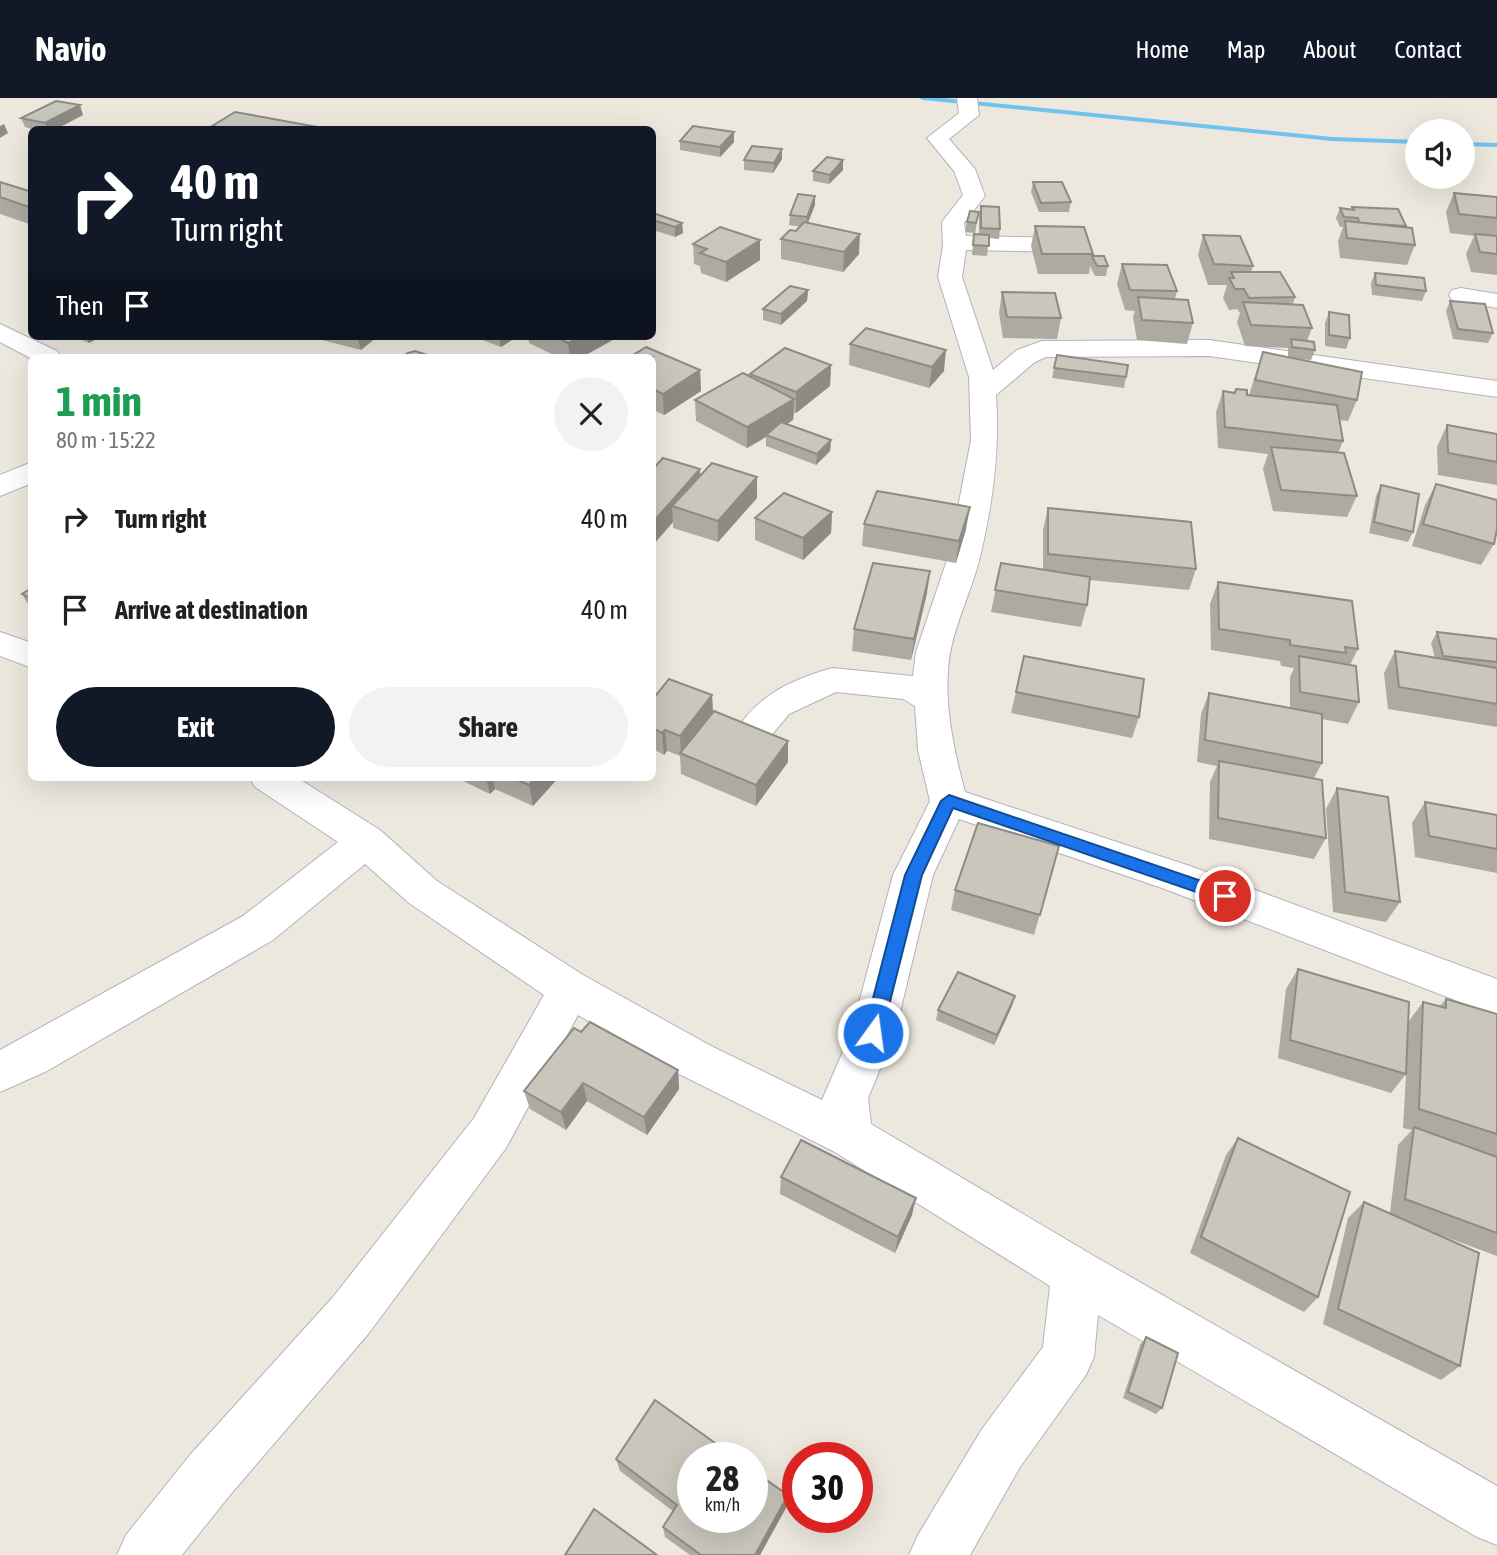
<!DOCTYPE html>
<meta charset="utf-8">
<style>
:root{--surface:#fff;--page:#f2f2f2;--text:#202124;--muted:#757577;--accent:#111827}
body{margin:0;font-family:"Asap Condensed",sans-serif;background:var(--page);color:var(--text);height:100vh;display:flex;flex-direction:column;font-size:26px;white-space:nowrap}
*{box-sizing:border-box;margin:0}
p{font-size:23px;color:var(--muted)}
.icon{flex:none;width:38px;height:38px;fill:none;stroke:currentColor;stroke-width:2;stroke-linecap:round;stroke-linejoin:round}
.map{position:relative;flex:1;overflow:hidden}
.drawer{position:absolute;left:28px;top:256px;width:628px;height:427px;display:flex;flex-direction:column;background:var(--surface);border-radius:10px;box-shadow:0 7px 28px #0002}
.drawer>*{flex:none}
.hud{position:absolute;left:28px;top:28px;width:628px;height:214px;border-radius:10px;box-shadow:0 7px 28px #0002;background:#111827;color:#fff;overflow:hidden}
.buttons{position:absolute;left:1405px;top:21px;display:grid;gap:14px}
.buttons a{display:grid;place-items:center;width:70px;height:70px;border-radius:50%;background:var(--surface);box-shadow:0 7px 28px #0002;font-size:35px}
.speed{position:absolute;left:677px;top:1344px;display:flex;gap:14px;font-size:35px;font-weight:700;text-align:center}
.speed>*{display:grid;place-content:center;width:91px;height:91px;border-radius:50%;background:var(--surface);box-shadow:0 7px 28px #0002;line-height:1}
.speed small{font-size:18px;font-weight:400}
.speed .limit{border:10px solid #d22;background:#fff;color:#111}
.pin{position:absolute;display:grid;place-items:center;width:60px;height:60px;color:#fff;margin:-30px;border:4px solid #fff;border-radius:50%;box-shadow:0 2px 7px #0007}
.me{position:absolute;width:77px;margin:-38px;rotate:14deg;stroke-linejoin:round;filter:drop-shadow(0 0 5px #0008)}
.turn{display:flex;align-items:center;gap:24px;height:147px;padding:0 28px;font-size:32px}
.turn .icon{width:91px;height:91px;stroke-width:2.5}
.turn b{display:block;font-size:49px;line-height:60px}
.then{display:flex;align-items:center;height:66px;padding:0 28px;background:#0003;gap:14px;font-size:26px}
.round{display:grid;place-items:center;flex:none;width:74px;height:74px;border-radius:37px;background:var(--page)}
.summary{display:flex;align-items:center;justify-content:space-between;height:119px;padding:0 28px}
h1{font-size:42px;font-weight:700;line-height:52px;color:#1e9e55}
.cta{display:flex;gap:14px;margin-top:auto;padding:14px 28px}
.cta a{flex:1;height:80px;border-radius:42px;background:var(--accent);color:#fff;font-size:28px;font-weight:700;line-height:80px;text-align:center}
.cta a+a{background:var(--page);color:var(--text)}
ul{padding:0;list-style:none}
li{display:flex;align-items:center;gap:21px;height:91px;padding:0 28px}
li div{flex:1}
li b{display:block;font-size:26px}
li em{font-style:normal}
header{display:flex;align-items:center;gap:42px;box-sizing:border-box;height:98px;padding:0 35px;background:var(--accent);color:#fff}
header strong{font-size:33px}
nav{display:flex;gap:38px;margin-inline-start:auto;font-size:24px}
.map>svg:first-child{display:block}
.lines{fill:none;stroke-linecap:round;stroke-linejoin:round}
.stream{fill:#70c2ef;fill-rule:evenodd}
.street-casing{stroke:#b1b2bf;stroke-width:2}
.street{fill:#fff;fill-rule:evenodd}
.wall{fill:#adaaa2}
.shaded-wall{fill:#8d8b84}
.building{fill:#c9c6bc;stroke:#8d8b84;stroke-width:2}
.route{fill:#1a73e8;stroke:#114b97;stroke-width:2}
</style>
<header>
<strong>Navio</strong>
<nav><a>Home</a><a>Map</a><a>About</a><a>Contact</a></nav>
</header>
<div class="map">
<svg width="1497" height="1457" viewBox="0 0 1497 1457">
<rect width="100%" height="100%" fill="#ede8de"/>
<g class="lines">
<g class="stream">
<polygon points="919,0 944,0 1332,39 1418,42 1418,46 1332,43 923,2"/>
<polygon points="1463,44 1497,45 1497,49 1463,48"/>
</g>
<defs>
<g id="street">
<path d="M957,0H977L979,17L949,41L975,71L985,98L964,125L966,138L1078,140L1086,142L1090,147L1086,152L1078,154L966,152L962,179L993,272L1017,252L1042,243L1209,242L1497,283V299L1209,258L1046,259L1035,264L996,297C1000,350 993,403 981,455C972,495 950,533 948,573C945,613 955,656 965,694L1190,768L1497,881V918L1162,790L959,721L933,777L895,935L868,1000L871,1026L1094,1158L1497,1388V1447L1477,1439L1098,1217L1094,1259L1086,1277L1020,1369L970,1457H909L918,1437L982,1331L1043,1249L1050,1188L833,1053L681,977L578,917L506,1050L369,1235L230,1397L182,1457H117L126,1437L190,1357L333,1199L474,1020L544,897L409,805L365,766L273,842L47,973L0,994V952L243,818L338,744L255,689L249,679H296L380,732L437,783L583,877L713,949L822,1002L851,935L893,777L930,703L918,652L915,608L903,601L836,594L789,616L766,644L753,648L740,644L735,635C757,597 791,582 832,570L913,578L916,554L949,456L971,342L969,279L938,179L943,147L942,124L963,97L954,73L927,40L959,15Z"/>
<polygon points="1461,190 1497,196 1497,210 1452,202 1449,197 1452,192"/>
<polygon points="0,226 57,253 61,259 32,261 0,244"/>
<polygon points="32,364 32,385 0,398 0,377"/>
<polygon points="0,534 32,545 32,570 0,558"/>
</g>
</defs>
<use href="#street" class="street-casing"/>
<use href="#street" class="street"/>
</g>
<g class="wall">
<polygon points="83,17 54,32 35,32 25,29 21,20"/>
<polygon points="212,28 334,32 213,32"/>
<polygon points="680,43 734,44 720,59 680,52"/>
<polygon points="782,51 782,61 773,75 744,72 744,62"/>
<polygon points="843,62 843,72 829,86 813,83 813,73"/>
<polygon points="0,84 32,94 32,127 0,116"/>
<polygon points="1033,84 1071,104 1069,114 1039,114 1031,94"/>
<polygon points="1454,95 1497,99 1497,177 1471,174 1466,156 1474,138 1450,135 1446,114"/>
<polygon points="815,107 808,125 859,156 843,174 781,161 781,141 796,133 801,129 789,127 790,117"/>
<polygon points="981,108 1000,131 999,141 989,140 987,158 972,157 974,136 979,137 979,118"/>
<polygon points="1352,109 1406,128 1406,129 1415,147 1407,167 1340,160 1338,143 1343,129 1340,129 1336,120 1340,110 1351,112"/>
<polygon points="653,115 682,125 683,135 675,139 653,132"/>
<polygon points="967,124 977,124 975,135 965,134"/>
<polygon points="1035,128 1093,156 1093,158 1108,168 1106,178 1095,178 1090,168 1089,176 1038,176 1031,148"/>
<polygon points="1203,137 1253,168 1251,174 1295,199 1293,206 1312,230 1307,243 1315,252 1311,262 1296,261 1357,302 1348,323 1339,322 1343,343 1338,355 1357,398 1347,419 1273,413 1263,371 1268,356 1218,350 1216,314 1223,293 1234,295 1236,291 1249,297 1263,254 1288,259 1288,250 1245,248 1237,224 1240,215 1237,211 1229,212 1223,200 1227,187 1208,187 1198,157"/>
<polygon points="760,142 760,162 726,184 701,175 700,168 694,166 693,146"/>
<polygon points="1122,166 1177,193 1175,201 1193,225 1187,246 1137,242 1133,219 1135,213 1125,212 1117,186"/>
<polygon points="1375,175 1426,193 1422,203 1372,197 1371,185"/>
<polygon points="808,192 807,203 781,227 763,222 763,211"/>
<polygon points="1002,194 1061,220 1057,241 1003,240 999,215"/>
<polygon points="1450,203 1493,235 1488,245 1453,241 1446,213"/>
<polygon points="1329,214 1350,240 1346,251 1325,248 1325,225"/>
<polygon points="72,238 102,238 89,245"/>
<polygon points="307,238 378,238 361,252"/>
<polygon points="472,238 518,238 501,249"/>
<polygon points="528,238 620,238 582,259 558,259 529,245"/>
<polygon points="850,246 944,273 929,290 849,267"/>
<polygon points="1057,257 1126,279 1124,290 1052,280"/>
<polygon points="653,259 700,272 701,293 664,317 653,312"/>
<polygon points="831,267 830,288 796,315 794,315 793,322 787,326 831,342 830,353 816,367 766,348 766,339 747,350 696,323 695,302 750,279 750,276"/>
<polygon points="1447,327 1497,336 1497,387 1438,377 1437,349"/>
<polygon points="663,360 700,371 700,379 757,379 757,400 718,444 673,430 673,424 653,447"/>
<polygon points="1436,386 1494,446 1481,467 1412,448 1425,407"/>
<polygon points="1381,387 1413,434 1408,444 1369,435 1376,398"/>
<polygon points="1048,410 1196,471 1189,492 1090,482 1087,507 1081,529 991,514 1001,465 1043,472 1043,432"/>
<polygon points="832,414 831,435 803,462 755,442 755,420"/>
<polygon points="864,426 966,431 956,465 862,448"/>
<polygon points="1218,484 1358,551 1350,567 1359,604 1348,626 1322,621 1322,665 1314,680 1326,740 1314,761 1209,741 1210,684 1217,668 1197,664 1201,616 1209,595 1290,610 1290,579 1294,570 1281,568 1280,563 1211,552 1210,506"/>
<polygon points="32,490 32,513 22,496"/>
<polygon points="927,495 911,562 852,553 854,531"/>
<polygon points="1437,534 1497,541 1497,629 1388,611 1384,575 1395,553 1435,560 1431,545"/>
<polygon points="1016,594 1139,619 1132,640 1011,615"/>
<polygon points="712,597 713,614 788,664 756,708 681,676 680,658 667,653 664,657 653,651 653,601"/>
<polygon points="463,679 559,679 533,708 495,691 490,696 465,684"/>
<polygon points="1337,690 1400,804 1386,824 1333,814 1326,711"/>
<polygon points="1425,704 1497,717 1497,775 1415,759 1412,725"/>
<polygon points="1059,748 1034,837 951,812 955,792"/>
<polygon points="1298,871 1406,976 1391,995 1278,960 1286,891"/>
<polygon points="1446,901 1497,916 1497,1158 1432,1134 1460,1268 1441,1282 1323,1226 1348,1120 1364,1104 1390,1115 1398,1047 1412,1032 1403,1030 1409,923 1423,904 1440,908"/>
<polygon points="1012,908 994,947 936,922 938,912"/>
<polygon points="581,934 678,972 679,991 647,1037 587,1003 566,1032 530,1011 524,993"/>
<polygon points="1238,1040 1318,1199 1304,1214 1190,1155 1226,1057"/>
<polygon points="781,1079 912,1117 895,1155 780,1096"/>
<polygon points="1146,1239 1162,1310 1156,1316 1123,1300 1140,1247"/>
<polygon points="616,1361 788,1397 787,1408 760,1457 690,1457 665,1439 663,1429 673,1413 620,1373"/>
</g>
<g class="shaded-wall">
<polygon points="80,7 83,17 54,32 48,32 45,25"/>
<polygon points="4,26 8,35 0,40 0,28"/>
<polygon points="734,34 734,44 720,59 720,49"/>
<polygon points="782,51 782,61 773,75 774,65"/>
<polygon points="843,62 843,72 829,86 830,77"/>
<polygon points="815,98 815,107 806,129 807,119"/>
<polygon points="682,125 683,135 675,139 675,129"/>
<polygon points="860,136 859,156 843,174 844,154"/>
<polygon points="760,142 760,162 726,184 726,164"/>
<polygon points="808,192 807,203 781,227 781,216"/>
<polygon points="86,238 102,238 89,245"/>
<polygon points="357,238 378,238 361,252"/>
<polygon points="499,238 518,238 501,249"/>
<polygon points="580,238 620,238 582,259 570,259 568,245"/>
<polygon points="946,252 944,273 929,290 932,269"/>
<polygon points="831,267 830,288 796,315 796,294"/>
<polygon points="700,272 701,293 664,317 663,296"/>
<polygon points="794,301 793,322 768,338 766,337 766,339 747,350 747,329"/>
<polygon points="831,342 830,353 816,367 817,356"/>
<polygon points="700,371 701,392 672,408 673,424 653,447 653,424"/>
<polygon points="757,379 757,400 718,444 718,423"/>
<polygon points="970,409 966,431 956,465 959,443"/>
<polygon points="832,414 831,435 803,462 803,440"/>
<polygon points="930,473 927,495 911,562 914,541"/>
<polygon points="712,597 713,618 681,656 680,638"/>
<polygon points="665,632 667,653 664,657 662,635"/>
<polygon points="788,643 788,664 756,708 756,687"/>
<polygon points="486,679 492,679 495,691 490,696"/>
<polygon points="536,679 559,679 533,708 529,687"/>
<polygon points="1015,898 1012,908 994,947 997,937"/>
<polygon points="678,972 679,991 647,1037 644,1019"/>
<polygon points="583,985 587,1003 566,1032 561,1014"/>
<polygon points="916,1100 912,1117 895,1155 898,1139"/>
<polygon points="788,1397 787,1408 760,1457 755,1457"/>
</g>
<g class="building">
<polygon points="56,3 80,7 45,25 21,20"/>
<polygon points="235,14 334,32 231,32 212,28"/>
<polygon points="693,28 734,34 720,49 680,43"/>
<polygon points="752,48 782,51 774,65 744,62"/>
<polygon points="827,59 843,62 830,77 813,73"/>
<polygon points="0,84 32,94 32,110 0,99"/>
<polygon points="1033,84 1062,84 1071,104 1041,105"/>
<polygon points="1454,95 1497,99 1497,120 1459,116"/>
<polygon points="798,96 815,98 807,119 790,117"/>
<polygon points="981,108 999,109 1000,131 981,130"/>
<polygon points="1352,109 1398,111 1406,128 1359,125 1358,120 1344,119 1340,110 1354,112"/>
<polygon points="970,113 979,114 976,125 967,124"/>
<polygon points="653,115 682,125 675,129 653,122"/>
<polygon points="1345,123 1412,130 1415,147 1347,140"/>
<polygon points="804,124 860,136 844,154 781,141 790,132 796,133"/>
<polygon points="1035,128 1084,129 1093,156 1042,156"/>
<polygon points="720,129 760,142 726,164 700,155 707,151 693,146"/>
<polygon points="974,136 989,137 989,148 973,147"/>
<polygon points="1475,136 1497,138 1497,156 1480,154"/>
<polygon points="1203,137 1240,138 1253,168 1214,166"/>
<polygon points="1092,158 1104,158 1108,168 1097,168"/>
<polygon points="1122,166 1167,167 1177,193 1130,192"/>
<polygon points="1231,174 1280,174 1295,199 1249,200 1244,191 1235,191 1229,180 1234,180"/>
<polygon points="1375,175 1424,180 1426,193 1376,187"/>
<polygon points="790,188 808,192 781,216 763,211"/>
<polygon points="1002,194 1055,195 1061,220 1007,219"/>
<polygon points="1138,199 1188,202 1193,225 1142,222"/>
<polygon points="1450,203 1485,206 1493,235 1458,231"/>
<polygon points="1243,204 1303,207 1312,230 1251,227"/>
<polygon points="1329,214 1349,217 1350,240 1329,237"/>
<polygon points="866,230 946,252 932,269 850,246"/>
<polygon points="555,238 580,238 568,245"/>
<polygon points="1291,241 1314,244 1315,252 1292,249"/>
<polygon points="646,249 700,272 663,296 653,291 653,259 630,259"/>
<polygon points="785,250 831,267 796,294 750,276"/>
<polygon points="415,253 433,259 402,259 408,255"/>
<polygon points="1263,254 1362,274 1357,302 1255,282"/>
<polygon points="1057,257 1128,267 1126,279 1054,270"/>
<polygon points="743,275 794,301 747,329 695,302"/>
<polygon points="1236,291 1247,292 1247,297 1337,307 1343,343 1225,329 1223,293 1235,295"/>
<polygon points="781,324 831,342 817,356 766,337"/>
<polygon points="1447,327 1497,336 1497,364 1448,355"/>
<polygon points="1271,349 1344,355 1357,398 1281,392"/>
<polygon points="663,360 700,371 653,424 653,371"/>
<polygon points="712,365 757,379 718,423 672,408"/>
<polygon points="1436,386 1497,402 1497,431 1494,446 1423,426"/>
<polygon points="1381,387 1419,396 1413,434 1374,424"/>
<polygon points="877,393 970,409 959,443 864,426"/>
<polygon points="784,395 832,414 803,440 755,420"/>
<polygon points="1048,410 1191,424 1196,471 1048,456"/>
<polygon points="873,465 930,473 914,541 854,531"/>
<polygon points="1001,465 1090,479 1087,507 995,492"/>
<polygon points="1218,484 1352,503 1358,551 1345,549 1346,555 1290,547 1290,542 1219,531"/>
<polygon points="32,490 32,501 22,496"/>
<polygon points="1437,534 1497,541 1497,564 1443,558"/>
<polygon points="1395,553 1497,570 1497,606 1399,589"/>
<polygon points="1024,558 1144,581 1139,619 1016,594"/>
<polygon points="1299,558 1356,568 1359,604 1300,594"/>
<polygon points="669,581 712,597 680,638 665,632 662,635 653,630 653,601"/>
<polygon points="1209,595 1322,616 1322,665 1205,642"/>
<polygon points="714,613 788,643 756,687 680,655"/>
<polygon points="1219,663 1322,682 1326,740 1218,720"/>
<polygon points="511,679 536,679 529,687"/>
<polygon points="1337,690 1388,699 1400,804 1345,794"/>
<polygon points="1425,704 1497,717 1497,751 1429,738"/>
<polygon points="978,725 1059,748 1040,817 955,792"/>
<polygon points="1298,871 1409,904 1406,976 1290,942"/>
<polygon points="958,874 1015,898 997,937 938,912"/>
<polygon points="1446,901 1497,916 1497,1036 1419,1011 1423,904 1446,910"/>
<polygon points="590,924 678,972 644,1019 583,985 561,1014 524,993 574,930 581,934"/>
<polygon points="1414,1029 1497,1059 1497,1135 1405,1101"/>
<polygon points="1238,1040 1350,1094 1318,1199 1201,1139"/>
<polygon points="801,1042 916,1100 898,1139 781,1079"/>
<polygon points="1364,1104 1479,1155 1460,1268 1338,1211"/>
<polygon points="1146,1239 1178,1255 1162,1310 1128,1294"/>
<polygon points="655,1302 736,1360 693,1360 693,1419 752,1419 752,1372 788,1397 755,1457 701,1457 663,1429 677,1407 616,1361"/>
<polygon points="594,1411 657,1457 565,1457"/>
</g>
<polygon class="route" points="949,697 1231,793 1234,798 1225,804 953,710 922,777 882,935 879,941 866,941 864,935 905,777 941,703"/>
</svg>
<div class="buttons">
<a><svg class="icon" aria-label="sound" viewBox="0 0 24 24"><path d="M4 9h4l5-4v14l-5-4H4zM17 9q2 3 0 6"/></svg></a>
</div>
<div class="speed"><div>28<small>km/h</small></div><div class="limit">30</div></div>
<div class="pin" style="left:1225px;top:798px;background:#d93025"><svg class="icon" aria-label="arrive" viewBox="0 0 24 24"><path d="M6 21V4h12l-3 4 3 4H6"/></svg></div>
<svg class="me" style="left:873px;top:935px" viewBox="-20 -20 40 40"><circle r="17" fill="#1a73e8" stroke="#fff" stroke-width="3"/><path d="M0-11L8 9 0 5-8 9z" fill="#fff"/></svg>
<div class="hud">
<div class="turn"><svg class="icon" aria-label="right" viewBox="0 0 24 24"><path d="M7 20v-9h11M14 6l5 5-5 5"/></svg><div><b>40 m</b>Turn right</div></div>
<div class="then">Then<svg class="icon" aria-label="arrive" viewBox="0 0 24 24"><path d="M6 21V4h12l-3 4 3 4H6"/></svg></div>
</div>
<section class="drawer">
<div class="summary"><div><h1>1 min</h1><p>80 m · 15:22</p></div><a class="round"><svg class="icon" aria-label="close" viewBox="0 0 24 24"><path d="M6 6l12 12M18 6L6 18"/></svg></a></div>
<ul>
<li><svg class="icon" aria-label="right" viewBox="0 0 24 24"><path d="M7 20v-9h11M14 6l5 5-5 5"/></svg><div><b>Turn right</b></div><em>40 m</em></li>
<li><svg class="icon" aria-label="arrive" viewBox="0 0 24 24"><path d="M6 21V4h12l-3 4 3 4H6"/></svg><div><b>Arrive at destination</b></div><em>40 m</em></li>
</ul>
<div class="cta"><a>Exit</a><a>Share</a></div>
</section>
</div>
